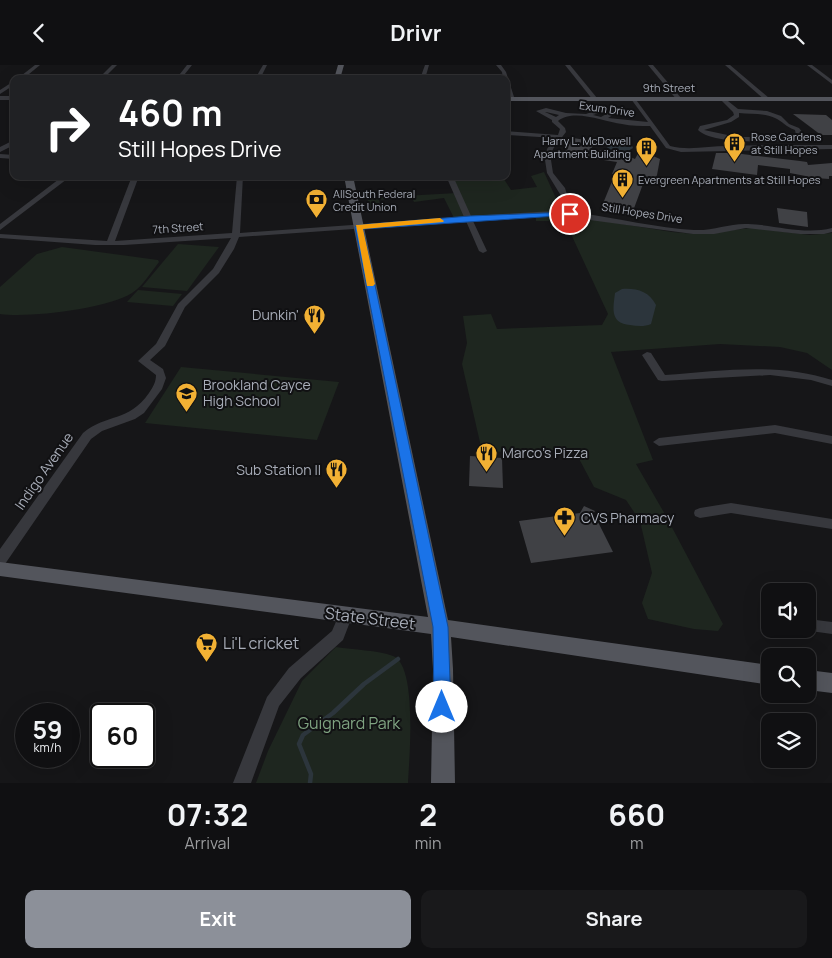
<!DOCTYPE html>
<style>
:root{--surface:#101012;--page:#19191b;--text:#f1f3f6;--muted:#9c9d9f;--line:#303032;--accent:#8c9099}
body{margin:0;font-family:Manrope,sans-serif;background:var(--page);color:var(--text);height:100vh;display:flex;flex-direction:column;font-size:19px;white-space:nowrap}
*{box-sizing:border-box;margin:0}
p{font-size:16px;color:var(--muted)}
.icon{flex:none;width:28px;height:28px;fill:none;stroke:currentColor;stroke-width:2;stroke-linecap:round;stroke-linejoin:round}
.map{position:relative;height:718px;overflow:hidden}
.details{display:flex;flex-direction:column;background:var(--surface);flex:1}
.details>*{flex:none}
.top-card{position:absolute;left:10px;top:10px;width:500px;height:105px;border-radius:10px;box-shadow:0 5px 20px #0002,0 0 0 1px var(--line);background:#202124;color:#fff;overflow:hidden}
.tools{position:absolute;left:761px;top:518px;display:grid;gap:10px}
.tools a{display:grid;place-items:center;width:55px;height:55px;border-radius:10px;background:var(--surface);box-shadow:0 5px 20px #0002,0 0 0 1px var(--line);font-size:25px}
.speed{position:absolute;left:15px;top:638px;display:flex;gap:10px;font-size:25px;font-weight:700;text-align:center}
.speed>*{display:grid;place-content:center;width:65px;height:65px;border-radius:50%;background:var(--surface);box-shadow:0 5px 20px #0002,0 0 0 1px var(--line);line-height:1}
.speed small{font-size:12px;font-weight:400}
.speed .limit{border:2px solid #111;border-radius:8px;background:#fff;color:#111}
.pin{position:absolute;display:grid;place-items:center;width:42px;height:42px;color:#fff;margin:-21px;border:2px solid #fff;border-radius:50%;box-shadow:0 1px 5px #0007}
.me{position:absolute;width:55px;margin:-28px;rotate:0deg;stroke-linejoin:round;filter:drop-shadow(0 0 4px #0008)}
.turn{display:flex;align-items:center;gap:18px;height:105px;padding:0 25px;font-size:22px}
.turn .icon{width:65px;height:65px;stroke-width:2.5}
.turn b{display:block;font-size:35px;line-height:42px}
.eta{display:flex;justify-content:space-evenly;align-items:center;height:85px;text-align:center}
.eta b{font-size:30px;font-weight:700;line-height:35px}
.primary-button{display:flex;gap:10px;margin-top:auto;padding:10px 25px}
.primary-button a{flex:1;height:58px;border-radius:10px;background:var(--accent);color:#fff;font-size:20px;font-weight:700;line-height:58px;text-align:center}
.primary-button a+a{background:var(--page);color:var(--text)}
header{display:flex;justify-content:space-between;align-items:center;height:65px;padding:0 25px;background:var(--surface);font-size:22px;font-weight:700}
.map>svg:first-child{display:block}
.green{fill:#1e261f}
.water{fill:#2c353c}
.lines{fill:none;stroke-linecap:round;stroke-linejoin:round}
.stream{stroke:#2c353c;stroke-width:4.5}
.building{fill:#404145}
.minor{fill:#37383d;fill-rule:evenodd}
.major{fill:#53555c;fill-rule:evenodd}
.route{fill:#1a73e8;stroke:#114b97}
.slow{fill:#f59e0b}
.labels{text-anchor:middle;stroke-width:4;stroke-linejoin:round;paint-order:stroke}
.far-street-label{font-size:11px;fill:#a8adb8;stroke:#111113}
.far-poi-label{font-size:11px;fill:#a8adb8;stroke:#111113;text-anchor:start}
.poi-label{font-size:14px;fill:#a8adb8;stroke:#111113;text-anchor:start}
.street-label{font-size:14px;fill:#a8adb8;stroke:#111113}
.near-street-label{font-size:16px;fill:#a8adb8;stroke:#111113}
.near-poi-label{font-size:16px;fill:#a8adb8;stroke:#111113;text-anchor:start}
.near-park-label{font-size:16px;fill:#7fa381;stroke:#111113}
</style>
<header><svg class="icon" aria-label="back" viewBox="0 0 24 24"><path d="M15 5l-7 7 7 7"/></svg>Drivr<svg class="icon" aria-label="search" viewBox="0 0 24 24"><circle cx="10" cy="10" r="6"/><path d="M15 15l6 6"/></svg></header>
<div class="map">
<svg width="832" height="718" viewBox="0 0 832 718">
<rect width="100%" height="100%" fill="#161618"/>
<g class="green">
<polygon points="544,107 559,140 570,149 455,155 444,133 414,137 412,133 379,135 382,146 371,147 367,133 457,128 449,111 502,111 511,125 537,122 531,111"/>
<polygon points="566,150 672,167 695,169 752,163 810,170 832,168 832,305 807,288 780,282 720,279 611,287 653,395 636,399 666,451 723,559 718,566 694,564 648,554 642,538 652,508 640,456 626,435 594,422 576,388 558,385 534,388 531,393 505,387 482,386 462,299 467,278 463,251 491,249 497,264 602,260 608,249 565,156 536,156 536,153"/>
<polygon points="178,179 219,182 187,226 142,222"/>
<path d="M62,182L158,195L159,197C151,207 142,222 132,228C107,244 29,253 0,249V222L37,189Z"/>
<polygon points="138,225 182,229 173,241 127,237"/>
<polygon points="181,302 339,317 317,375 145,358"/>
<path d="M336,582C353,585 378,585 393,591C418,601 409,695 408,718H256L268,686L302,616Z"/>
</g>
<g class="water">
<polygon points="608,72 631,78 633,83 628,86 607,84 608,80 601,75"/>
<path d="M622,224C636,223 649,226 656,240L651,259C644,262 637,261 630,260C610,258 613,244 615,228Z"/>
</g>
<g class="lines">
<polyline class="stream" points="310,718 311,709 299,679 303,670 333,648 364,619 398,594"/>
</g>
<g class="building">
<polygon points="793,49 826,50 832,55 832,70 821,70"/>
<polygon points="573,73 592,76 594,78 591,84 621,88 635,94 641,83 655,85 653,91 660,94 657,110 653,119 643,119 633,146 628,149 604,145 602,141 615,109 612,109 617,97 563,89"/>
<polygon points="716,88 734,88 800,96 807,97 808,100 832,98 832,111 829,111 829,114 816,113 790,108 790,104 758,100 757,110 712,104"/>
<polygon points="777,143 807,147 808,162 779,158"/>
<polygon points="470,391 502,393 503,423 469,421"/>
<polygon points="584,441 595,446 590,453 598,457 613,487 531,498 519,456 580,448"/>
</g>
<g class="lines">
<g class="minor">
<polygon points="35,0 40,0 23,14 17,14"/>
<polygon points="112,0 117,0 103,14 98,14"/>
<polygon points="187,0 192,0 181,14 176,14"/>
<polygon points="263,0 267,0 260,14 255,14"/>
<polygon points="425,0 429,0 425,14 420,14"/>
<polygon points="496,0 501,0 506,7 515,35 510,34 506,22 506,14 503,14 502,7"/>
<polygon points="565,0 570,0 597,33 597,35 593,35"/>
<polygon points="648,0 653,0 681,33 681,35 677,35"/>
<polygon points="725,0 730,0 769,33 769,35 765,35"/>
<polygon points="807,0 812,0 832,15 832,19"/>
<polygon points="14,16 14,20 0,29 0,25"/>
<rect x="0" y="31" width="14" height="4"/>
<path d="M634,32L670,81C689,86 708,81 728,81C763,80 797,80 832,80V84L681,87L666,83L650,61C641,61 631,61 622,59C604,57 574,43 558,56L565,63L566,67L553,84L551,95L553,108L565,123L569,136L579,148C616,153 658,163 694,165C713,166 730,158 748,159C776,160 804,170 832,163V167L824,169H800L746,163L714,169H693L553,150L473,156L487,186L483,188L479,186L466,156L239,172L234,184L219,208L185,242L165,281L150,295L163,304L166,313L162,324L144,348L135,354L102,366L91,374L5,499L0,500V484L83,368C107,348 128,358 149,328C153,322 156,317 156,310L138,296L156,279L178,239L213,204L231,173L124,180H95L0,173V169L107,176L132,111H139L115,176L232,168L237,111H243L240,168L464,152L446,111H453L471,151L553,146L571,147L547,108L545,95L547,84L555,73L506,70V66L558,70L560,64L552,57V55L536,46L546,43L566,48L586,49L602,43L616,48L608,53L648,57L631,34ZM545,47H546L559,50L556,52ZM602,47L608,48L601,52L593,50Z"/>
<path d="M723,32L738,44L767,46L781,51L789,59L799,63L803,68L802,71L794,76C773,76 713,80 698,65L700,61L727,55L734,50L733,47L720,34ZM739,48C751,49 764,48 775,53C782,56 786,62 795,65L796,70L793,72H737L704,65L731,57L739,52Z"/>
<polygon points="14,75 14,80 0,87 0,82"/>
<polygon points="0,89 14,90 14,94 0,93"/>
<polygon points="63,111 71,111 0,165 0,159"/>
<path d="M647,287L651,288L665,310C721,306 777,297 832,315V321L811,315L770,310L662,316L658,315L642,290Z"/>
<polygon points="775,360 832,371 832,379 775,368 659,381 653,377 659,373"/>
<polygon points="731,438 832,454 832,464 731,448 700,453 695,451 694,448 695,445 700,443"/>
<polygon points="346,543 351,545 353,549 343,575 301,613 279,641 251,718 233,718 267,632 289,603 332,566 341,545"/>
<polygon points="768,548 770,548 770,560 763,558 761,554 763,550"/>
<polygon points="808,554 832,557 832,569 803,565 808,564"/>
</g>
<g class="major">
<polygon points="338,0 344,0 340,14 334,14"/>
<rect x="506" y="32" width="326" height="4"/>
<polygon points="344,111 353,111 448,555 770,600 770,620 451,572 453,604 455,718 431,718 433,604 431,569 0,511 0,497 428,552"/>
<polygon points="808,605 832,608 832,628 808,625"/>
</g>
</g>
<polygon class="route" points="570,147 573,149 572,150 363,164 448,562 451,642 448,648 442,650 437,648 434,642 433,562 355,162 358,160 470,151"/>
<polygon class="slow" points="440,153 444,156 443,157 363,164 375,219 373,221 367,221 356,160"/>
<defs>
<symbol id="building-pin" viewBox="-11 -11 22 30"><path d="M0 17L-7.5 6A9.5 9.5 0 1 1 7.5 6Z" fill="#f2b134" stroke="#111113"/><path d="M-4-6H4V6H1V3H-1V6H-4ZM-2.5-4.3h1.7v1.8h-1.7ZM.8-4.3h1.7v1.8H.8ZM-2.5-1h1.7V.8h-1.7ZM.8-1h1.7V.8H.8Z" fill="#111"/></symbol>
<symbol id="bank-pin" viewBox="-11 -11 22 30"><path d="M0 17L-7.5 6A9.5 9.5 0 1 1 7.5 6Z" fill="#f2b134" stroke="#111113"/><path d="M-6-4H6V4H-6ZM0-2.3a2.3 2.3 0 1 0 0 4.6a2.3 2.3 0 1 0 0-4.6Z" fill="#111"/></symbol>
<symbol id="restaurant-pin" viewBox="-11 -11 22 30"><path d="M0 17L-7.5 6A9.5 9.5 0 1 1 7.5 6Z" fill="#f2b134" stroke="#111113"/><path d="M-5-6h1v4h1v-4h1v4h1v-4h1v5L-1.5 .5V6h-2V.5L-5-1ZM5-6V6H3V1.5H1.5Q1.5-4 5-6Z" fill="#111"/></symbol>
<symbol id="school-pin" viewBox="-11 -11 22 30"><path d="M0 17L-7.5 6A9.5 9.5 0 1 1 7.5 6Z" fill="#f2b134" stroke="#111113"/><path d="M0-5L7-2L0 1L-7-2ZM-4 1L0 2.5L4 1V4Q0 6-4 4Z" fill="#111"/></symbol>
<symbol id="pharmacy-pin" viewBox="-11 -11 22 30"><path d="M0 17L-7.5 6A9.5 9.5 0 1 1 7.5 6Z" fill="#f2b134" stroke="#111113"/><path d="M-2-6h4v4h4v4h-4v4h-4v-4h-4v-4h4Z" fill="#111"/></symbol>
<symbol id="supermarket-pin" viewBox="-11 -11 22 30"><path d="M0 17L-7.5 6A9.5 9.5 0 1 1 7.5 6Z" fill="#f2b134" stroke="#111113"/><path d="M-6-5.5h2.5l.6 2H6L4.5 2H-2.5L-4.4-4H-6ZM-1.5 3.2a1.3 1.3 0 1 0 .1 0ZM3 3.2a1.3 1.3 0 1 0 .1 0Z" fill="#111"/></symbol>
</defs>
<g fill-rule="evenodd">
<use href="#building-pin" x="722" y="66" width="25" height="34"/>
<use href="#building-pin" x="634" y="70" width="25" height="34"/>
<use href="#building-pin" x="610" y="102" width="25" height="34"/>
<use href="#bank-pin" x="304" y="122" width="25" height="34"/>
<use href="#restaurant-pin" x="302" y="238" width="25" height="34"/>
<use href="#school-pin" x="174" y="316" width="25" height="34"/>
<use href="#restaurant-pin" x="474" y="376" width="25" height="34"/>
<use href="#restaurant-pin" x="324" y="392" width="25" height="34"/>
<use href="#pharmacy-pin" x="552" y="440" width="25" height="34"/>
<use href="#supermarket-pin" x="194" y="566" width="25" height="34"/>
</g>
<g class="labels">
<g class="far-street-label">
<text x="669" y="27">9th Street</text>
<text transform="translate(607 44) rotate(8)" y="4">Exum Drive</text>
<text transform="translate(642 148) rotate(9)" y="4">Still Hopes Drive</text>
<text transform="translate(178 163) rotate(-4)" y="4">7th Street</text>
</g>
<g class="far-poi-label">
<text x="751" y="76">Rose Gardens<tspan x="751" dy="13">at Still Hopes</tspan></text>
<text x="631" y="80" text-anchor="end">Harry L. McDowell<tspan x="631" dy="13">Apartment Building</tspan></text>
<text x="638" y="119">Evergreen Apartments at Still Hopes</text>
<text x="333" y="133">AllSouth Federal<tspan x="333" dy="13">Credit Union</tspan></text>
</g>
<g class="poi-label">
<text x="299" y="255" text-anchor="end">Dunkin'</text>
<text x="203" y="325">Brookland Cayce<tspan x="203" dy="16">High School</tspan></text>
<text x="502" y="393">Marco's Pizza</text>
<text x="321" y="410" text-anchor="end">Sub Station II</text>
<text x="581" y="458">CVS Pharmacy</text>
</g>
<g class="street-label">
<text transform="translate(44 406) rotate(-55)" y="5">Indigo Avenue</text>
</g>
<g class="near-street-label">
<text transform="translate(370 553) rotate(7)" y="6">State Street</text>
</g>
<g class="near-poi-label">
<text x="223" y="584">Li'L cricket</text>
</g>
<g class="near-park-label">
<text x="349" y="664">Guignard Park</text>
</g>
</g>
</svg>
<div class="tools">
<a><svg class="icon" aria-label="sound" viewBox="0 0 24 24"><path d="M4 9h4l5-4v14l-5-4H4zM17 9q2 3 0 6"/></svg></a>
<a><svg class="icon" aria-label="search" viewBox="0 0 24 24"><circle cx="10" cy="10" r="6"/><path d="M15 15l6 6"/></svg></a>
<a><svg class="icon" aria-label="layers" viewBox="0 0 24 24"><path d="M12 4l9 5-9 5-9-5zM3 14l9 5 9-5"/></svg></a>
</div>
<div class="speed"><div>59<small>km/h</small></div><div class="limit">60</div></div>
<div class="pin" style="left:570px;top:149px;background:#d93025"><svg class="icon" aria-label="arrive" viewBox="0 0 24 24"><path d="M6 21V4h12l-3 4 3 4H6"/></svg></div>
<svg class="me" style="left:442px;top:642px" viewBox="-20 -20 40 40"><circle r="19" fill="#fff"/><path d="M0-13L10 11 0 6-10 11z" fill="#1a73e8"/></svg>
<div class="top-card">
<div class="turn"><svg class="icon" aria-label="right" viewBox="0 0 24 24"><path d="M7 20v-9h11M14 6l5 5-5 5"/></svg><div><b>460 m</b>Still Hopes Drive</div></div>
</div>
</div>
<section class="details">
<div class="eta">
<div><b>07:32</b><p>Arrival</p></div>
<div><b>2</b><p>min</p></div>
<div><b>660</b><p>m</p></div>
</div>
<div class="primary-button"><a>Exit</a><a>Share</a></div>
</section>
